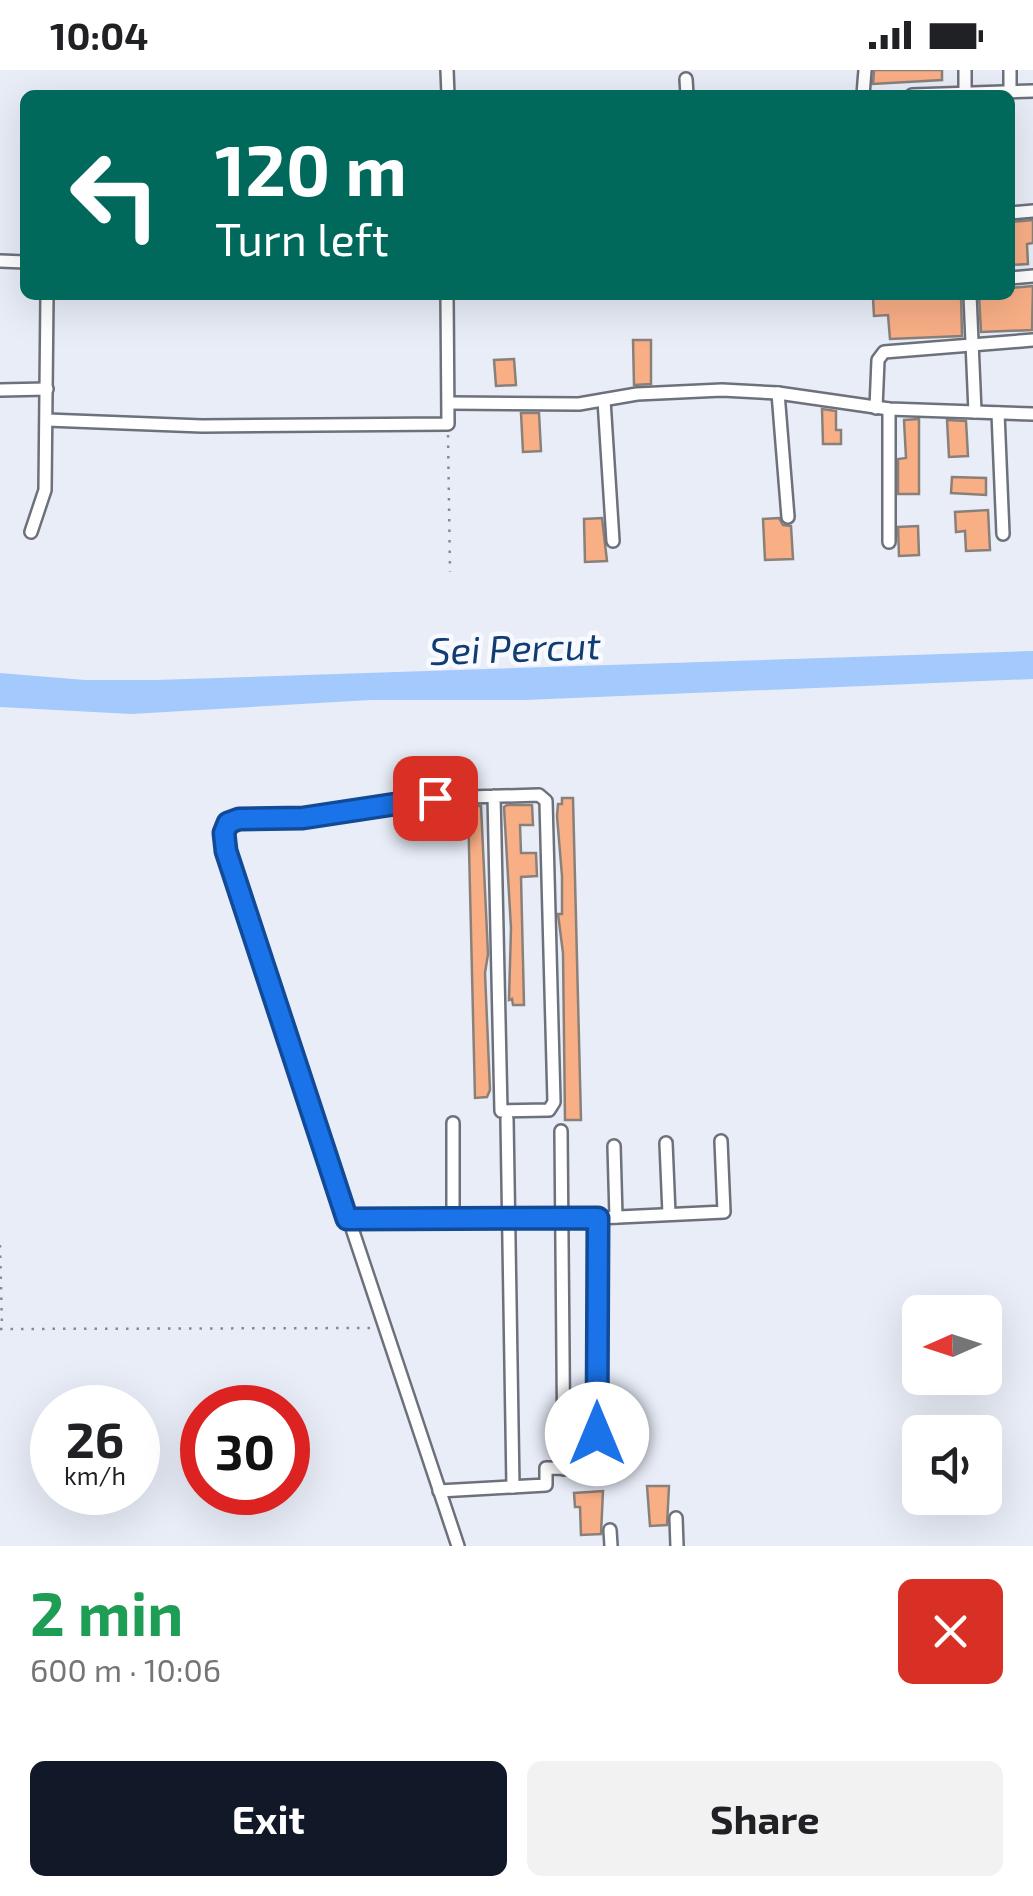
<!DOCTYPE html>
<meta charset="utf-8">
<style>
:root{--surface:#fff;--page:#f2f2f2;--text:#202124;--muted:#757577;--accent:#111827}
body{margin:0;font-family:"Exo 2",sans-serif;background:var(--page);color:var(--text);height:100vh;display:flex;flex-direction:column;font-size:38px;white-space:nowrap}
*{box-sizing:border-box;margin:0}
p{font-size:32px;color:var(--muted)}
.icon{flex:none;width:55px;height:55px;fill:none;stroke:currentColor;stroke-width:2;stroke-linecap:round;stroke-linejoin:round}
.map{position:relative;height:1476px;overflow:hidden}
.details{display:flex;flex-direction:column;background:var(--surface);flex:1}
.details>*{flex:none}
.hud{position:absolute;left:20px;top:20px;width:995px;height:210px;border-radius:15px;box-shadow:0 10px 40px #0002;background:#00695c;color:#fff;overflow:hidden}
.needle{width:65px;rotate:267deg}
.tools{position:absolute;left:902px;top:1225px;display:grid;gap:20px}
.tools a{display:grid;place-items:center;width:100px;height:100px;border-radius:15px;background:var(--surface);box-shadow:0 10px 40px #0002;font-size:50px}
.speed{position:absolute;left:30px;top:1315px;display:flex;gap:20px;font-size:50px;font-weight:700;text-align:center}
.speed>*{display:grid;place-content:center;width:130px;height:130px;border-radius:50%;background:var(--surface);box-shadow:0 10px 40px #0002;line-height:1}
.speed small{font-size:25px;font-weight:400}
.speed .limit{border:15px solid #d22;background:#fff;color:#111}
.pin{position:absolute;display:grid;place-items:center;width:85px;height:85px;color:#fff;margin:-42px;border-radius:20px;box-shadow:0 5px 15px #0006}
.me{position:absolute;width:110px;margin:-55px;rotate:0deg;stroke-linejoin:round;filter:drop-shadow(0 0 8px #0008)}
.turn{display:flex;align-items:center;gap:35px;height:210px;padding:0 30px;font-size:45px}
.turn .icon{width:130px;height:130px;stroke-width:2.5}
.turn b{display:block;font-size:70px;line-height:85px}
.round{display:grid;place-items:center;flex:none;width:105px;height:105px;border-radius:15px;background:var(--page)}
.head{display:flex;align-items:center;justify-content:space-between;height:170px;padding:0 30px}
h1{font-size:60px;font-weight:700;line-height:75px;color:#1e9e55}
.cta{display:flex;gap:20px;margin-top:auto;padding:20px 30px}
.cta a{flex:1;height:115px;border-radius:15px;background:var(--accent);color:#fff;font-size:40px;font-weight:700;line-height:115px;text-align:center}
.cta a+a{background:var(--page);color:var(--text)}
.status{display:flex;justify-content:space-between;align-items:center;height:70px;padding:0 50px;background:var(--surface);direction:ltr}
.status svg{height:28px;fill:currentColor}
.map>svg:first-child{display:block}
.water{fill:#a4c9fc}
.building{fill:#f9af86;stroke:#8a807a;stroke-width:2.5}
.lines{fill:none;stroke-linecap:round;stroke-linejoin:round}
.minor-casing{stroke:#6d717b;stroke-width:16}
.path{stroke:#878a92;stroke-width:2.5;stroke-dasharray:2.5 8;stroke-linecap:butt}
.minor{stroke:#fff;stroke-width:11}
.route-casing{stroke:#114b97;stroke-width:25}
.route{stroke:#1a73e8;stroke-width:18}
.labels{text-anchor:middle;stroke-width:9;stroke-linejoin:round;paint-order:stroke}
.water-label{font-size:38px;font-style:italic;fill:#103c73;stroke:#f8faff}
</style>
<div class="status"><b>10:04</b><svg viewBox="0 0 49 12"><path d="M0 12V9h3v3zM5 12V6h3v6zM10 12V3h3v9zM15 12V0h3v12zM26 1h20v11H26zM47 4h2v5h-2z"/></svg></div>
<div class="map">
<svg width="1033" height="1476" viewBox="0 0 1033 1476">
<rect width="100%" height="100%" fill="#e8edf8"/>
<polygon class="water" points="1033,581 1033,609 525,630 370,630 131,644 0,637 0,603 85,610 156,610"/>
<g class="building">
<polygon points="874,0 942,0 942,10 873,14"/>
<polygon points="1033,150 1033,173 1027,174 1028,194 1010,195 1010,152"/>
<polygon points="1033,216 1032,260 981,262 979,225 1010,225 1010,218"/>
<polygon points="899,225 961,225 962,266 890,269 888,245 874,246 873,228"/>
<polygon points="633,270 651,270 651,314 634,315"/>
<polygon points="514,289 516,315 496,316 494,290"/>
<polygon points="822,339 836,341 836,360 841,360 841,374 823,374"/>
<polygon points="521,343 539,343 541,381 523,382"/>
<polygon points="919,349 919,424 898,424 898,389 906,388 904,350"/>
<polygon points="947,350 966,351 968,386 949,387"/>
<polygon points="952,407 986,408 986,425 951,423"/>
<polygon points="988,440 990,480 966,481 965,461 956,462 955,442"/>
<polygon points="602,448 607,491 585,492 584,449"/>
<polygon points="779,448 783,455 791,456 793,489 765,490 763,449"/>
<polygon points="918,456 919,485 899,486 898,457"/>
<polygon points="562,728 573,728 581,1050 565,1050 563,883 558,844 562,844 562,806 557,746 558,734 562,734"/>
<polygon points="507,735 532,735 533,755 520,755 521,783 536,783 537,806 521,807 524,935 513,935 512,929 509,930 511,858 504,737"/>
<polygon points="468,736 481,736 488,884 485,903 490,1020 487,1027 475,1028"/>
<polygon points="647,1416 669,1416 667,1455 650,1456"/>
<polygon points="603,1421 601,1464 581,1465 580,1437 575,1437 574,1423"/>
</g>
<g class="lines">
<defs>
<g id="minor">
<polyline points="447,0 448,25"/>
<polyline points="965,0 965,25"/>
<polyline points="1010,0 1010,22"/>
<polyline points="686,9 687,25"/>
<polyline points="863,25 865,0"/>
<polyline points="912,25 1033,21"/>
<polyline points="1010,143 1033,141"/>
<polyline points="0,191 25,192"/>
<polyline points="1010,208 1033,206"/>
<polyline points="970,225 975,342"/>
<polyline points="0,320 47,319"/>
<polyline points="778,323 788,447"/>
<polyline points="604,330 613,471"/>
<polyline points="449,333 579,334 637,324 722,320 778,323 889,339 1033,344"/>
<polyline points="876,338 878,290 884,282 1033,270"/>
<polyline points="998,343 1003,464"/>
<polyline points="47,350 202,356 448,354 447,225"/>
<polyline points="31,462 45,420 47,225"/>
<polyline points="889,472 889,339"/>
<polyline points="507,1049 513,1417"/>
<polyline points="453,1053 453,1148"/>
<polyline points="561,1061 564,1399"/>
<polyline points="666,1073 669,1144"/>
<polyline points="614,1076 616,1147"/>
<polyline points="347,1149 598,1148 724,1142 721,1071"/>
<polyline points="439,1421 546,1415 546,1398 597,1399 598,1148"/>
<polyline points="676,1448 677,1476"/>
<polyline points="610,1460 611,1476"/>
<polyline points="458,1476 226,781 223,763 228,753 239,749 303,748 435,728 539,725 546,731 554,1032 549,1040 501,1041 494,726"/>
</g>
</defs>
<use href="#minor" class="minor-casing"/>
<g class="path">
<polyline points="448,365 450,502"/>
<polyline points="0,1175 2,1257"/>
<polyline points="0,1259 372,1258"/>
</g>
<use href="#minor" class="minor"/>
</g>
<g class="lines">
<defs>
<polyline id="route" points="435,728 303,748 239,749 228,753 224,763 226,781 347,1149 598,1148 597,1364"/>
</defs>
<use href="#route" class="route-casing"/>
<use href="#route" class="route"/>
</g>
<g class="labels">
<g class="water-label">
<text transform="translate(515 579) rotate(-2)" y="13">Sei Percut</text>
</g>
</g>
</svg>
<div class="tools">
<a><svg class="needle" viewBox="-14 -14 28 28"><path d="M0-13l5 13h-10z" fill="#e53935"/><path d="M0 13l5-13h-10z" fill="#757577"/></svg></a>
<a><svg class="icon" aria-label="sound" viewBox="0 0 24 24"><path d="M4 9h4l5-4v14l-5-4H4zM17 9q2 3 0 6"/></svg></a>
</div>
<div class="speed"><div>26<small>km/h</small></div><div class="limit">30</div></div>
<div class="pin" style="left:435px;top:728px;background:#d93025"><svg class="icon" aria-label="arrive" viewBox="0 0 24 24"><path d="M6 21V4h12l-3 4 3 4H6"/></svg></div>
<svg class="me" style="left:597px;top:1364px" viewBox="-20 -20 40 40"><circle r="19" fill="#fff"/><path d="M0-13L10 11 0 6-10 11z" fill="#1a73e8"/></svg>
<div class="hud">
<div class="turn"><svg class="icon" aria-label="left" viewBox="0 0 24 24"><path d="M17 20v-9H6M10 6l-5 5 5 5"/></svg><div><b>120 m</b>Turn left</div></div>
</div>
</div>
<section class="details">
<div class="head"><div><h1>2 min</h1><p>600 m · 10:06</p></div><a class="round" style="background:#d93025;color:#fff"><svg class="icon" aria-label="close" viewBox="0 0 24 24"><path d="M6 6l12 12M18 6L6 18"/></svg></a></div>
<div class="cta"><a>Exit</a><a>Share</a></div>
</section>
